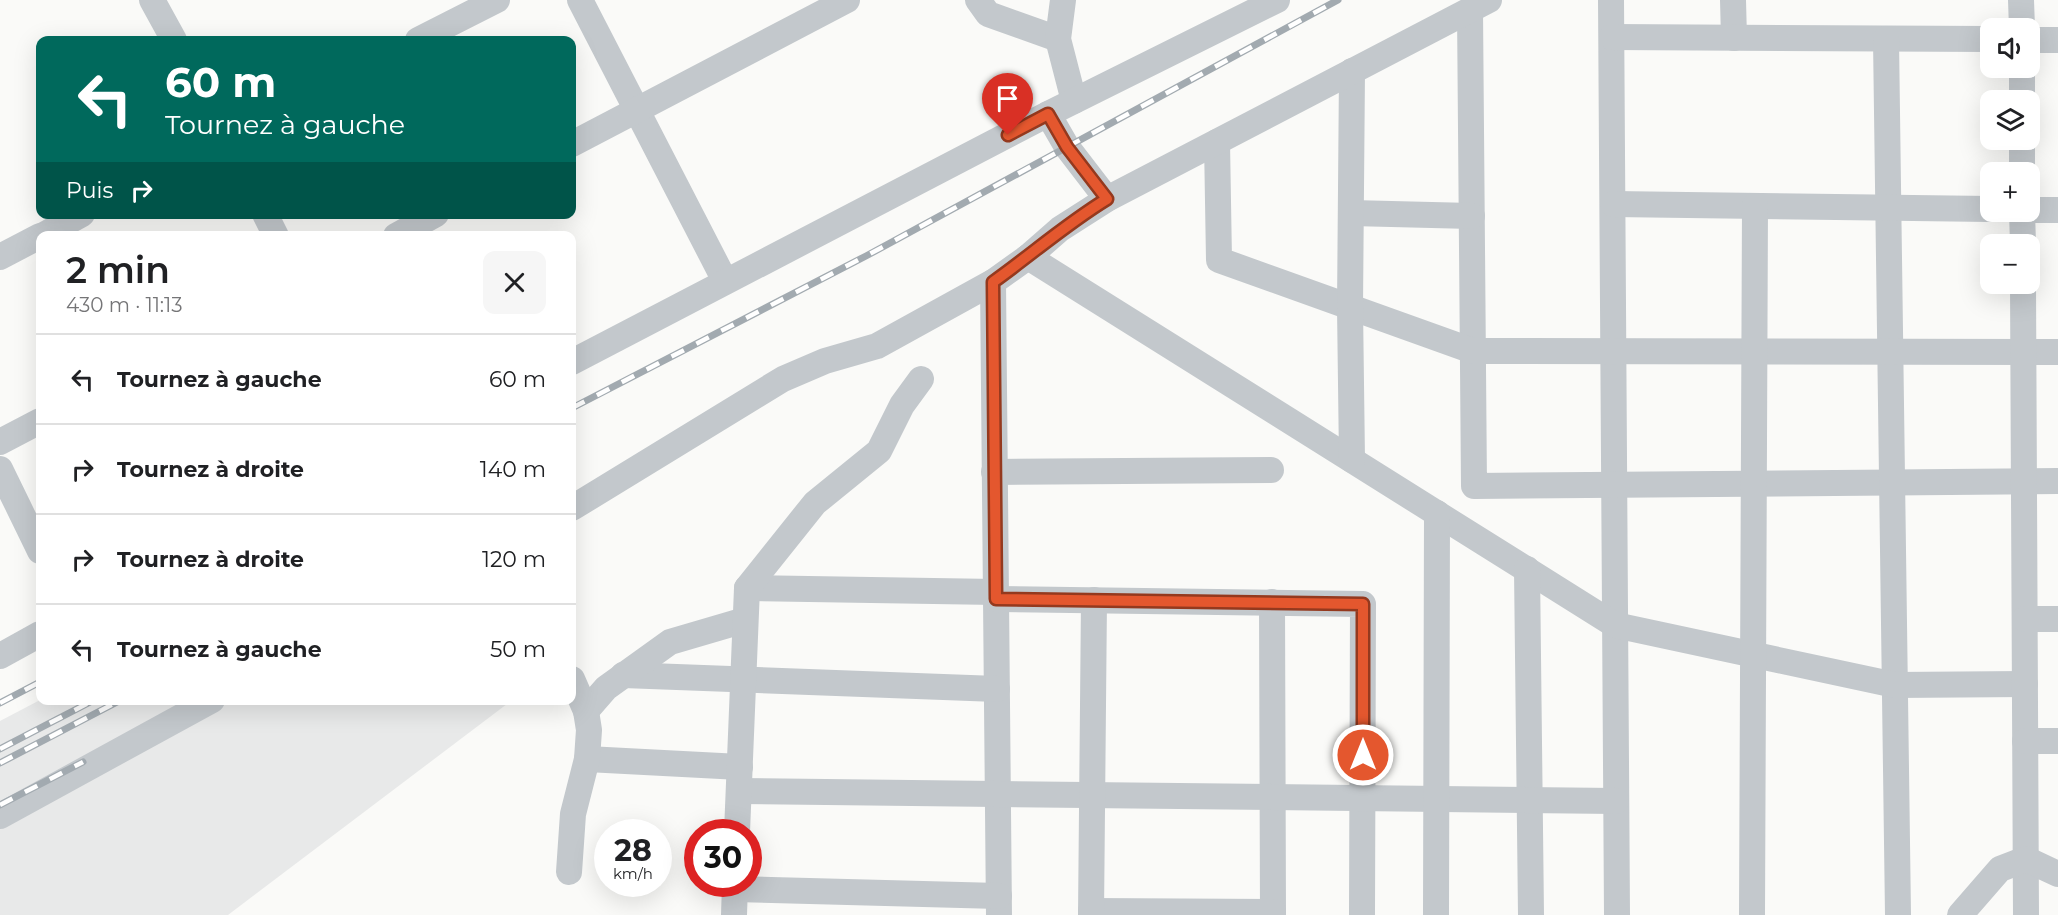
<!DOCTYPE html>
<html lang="fr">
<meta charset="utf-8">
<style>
:root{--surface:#fff;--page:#f6f6f6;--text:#202124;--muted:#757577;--line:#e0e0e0}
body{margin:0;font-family:Montserrat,sans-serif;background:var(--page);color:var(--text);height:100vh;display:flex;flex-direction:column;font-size:22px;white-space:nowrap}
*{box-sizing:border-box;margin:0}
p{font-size:20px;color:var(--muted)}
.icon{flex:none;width:33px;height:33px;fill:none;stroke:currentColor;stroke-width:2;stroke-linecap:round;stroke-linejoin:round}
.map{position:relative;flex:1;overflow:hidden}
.drawer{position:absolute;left:36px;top:231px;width:540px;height:474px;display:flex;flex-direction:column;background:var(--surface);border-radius:12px;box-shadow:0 6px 24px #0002}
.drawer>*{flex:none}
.guide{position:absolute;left:36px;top:36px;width:540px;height:183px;border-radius:12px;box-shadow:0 6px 24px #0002;background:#00695c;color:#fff;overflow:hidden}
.buttons{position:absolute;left:1980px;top:18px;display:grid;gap:12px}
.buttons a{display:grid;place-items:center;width:60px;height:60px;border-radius:12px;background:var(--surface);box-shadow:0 6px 24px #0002;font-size:30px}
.speed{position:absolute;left:594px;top:819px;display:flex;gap:12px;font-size:30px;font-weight:700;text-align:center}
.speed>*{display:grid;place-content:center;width:78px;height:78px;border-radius:50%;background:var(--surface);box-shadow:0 6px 24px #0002;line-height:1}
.speed small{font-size:15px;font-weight:400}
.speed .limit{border:9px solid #d22;background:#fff;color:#111}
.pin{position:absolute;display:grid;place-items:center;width:51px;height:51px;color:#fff;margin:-62px -26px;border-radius:50% 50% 50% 0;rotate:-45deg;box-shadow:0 0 6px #0007}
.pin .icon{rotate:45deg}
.me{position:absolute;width:66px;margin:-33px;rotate:0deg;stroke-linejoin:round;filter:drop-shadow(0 0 4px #0008)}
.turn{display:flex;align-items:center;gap:21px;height:126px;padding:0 30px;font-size:27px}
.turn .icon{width:78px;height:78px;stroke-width:2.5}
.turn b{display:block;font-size:42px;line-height:51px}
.then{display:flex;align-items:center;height:57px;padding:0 30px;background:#0003;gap:12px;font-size:22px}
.round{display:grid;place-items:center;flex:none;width:63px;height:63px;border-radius:12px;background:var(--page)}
.summary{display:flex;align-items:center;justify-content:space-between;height:102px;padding:0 30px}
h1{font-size:36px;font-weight:600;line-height:45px}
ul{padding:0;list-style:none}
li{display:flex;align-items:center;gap:18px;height:90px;padding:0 30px;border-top:2px solid var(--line)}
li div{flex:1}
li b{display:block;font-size:22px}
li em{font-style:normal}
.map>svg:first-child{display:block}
.built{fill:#e8e9e9}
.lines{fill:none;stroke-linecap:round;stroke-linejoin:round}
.minor{stroke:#c3c8cc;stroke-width:26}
.rail-casing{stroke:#a2aab0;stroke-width:7}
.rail{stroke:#fff;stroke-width:4.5;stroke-dasharray:14;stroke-linecap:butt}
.route-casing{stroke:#94391e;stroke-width:15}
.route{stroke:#e4572e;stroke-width:10}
</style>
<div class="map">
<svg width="2058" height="915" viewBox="0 0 2058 915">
<rect width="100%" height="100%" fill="#fafaf8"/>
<polygon class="built" points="40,700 507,701 507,704 228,915 0,915 0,721"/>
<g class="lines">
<g class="minor">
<polyline points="152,0 174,40"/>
<polyline points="580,0 725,281"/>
<polyline points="978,0 988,14 1058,39"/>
<polyline points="1063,0 1058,39 1074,101"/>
<polyline points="1611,0 1617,915"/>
<polyline points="1733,0 1734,38"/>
<polyline points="2021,0 2022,28"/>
<polyline points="1470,10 1474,486 2058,481"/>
<polyline points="1612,37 1990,39"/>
<polyline points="1886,39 1898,915"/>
<polyline points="418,40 497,0"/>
<polyline points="2030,40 2058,40"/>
<polyline points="2022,68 2022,100"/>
<polyline points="1048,114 1067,147 1107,199"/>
<polyline points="2022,140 2022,172"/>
<polyline points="1217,142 1219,260 1473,351 2058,352"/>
<polyline points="572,144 847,0"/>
<polyline points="1613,204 1990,209"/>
<polyline points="2030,210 2058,210"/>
<polyline points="2022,212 2023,244"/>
<polyline points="1351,213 1472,216"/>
<polyline points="265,214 276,236"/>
<polyline points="42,236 82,214"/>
<polyline points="396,236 436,214"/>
<polyline points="0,257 40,236"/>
<polyline points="1028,257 1615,625 1895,685 2025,684"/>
<polyline points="993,282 999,915"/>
<polyline points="2023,284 2026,915"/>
<polyline points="572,362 1048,114 1277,0"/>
<polyline points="0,442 40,421"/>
<polyline points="1352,460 1350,307 1352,71"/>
<polyline points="0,469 40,551"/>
<polyline points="994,472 1271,470"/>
<polyline points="572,508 783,379 825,361 877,346 993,282 1028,257 1060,229 1107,199 1489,0"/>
<polyline points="1527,569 1531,915"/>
<polyline points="747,588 996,592"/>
<polyline points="996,599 1363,604 1362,915"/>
<polyline points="1272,602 1273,915"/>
<polyline points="2025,619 2058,619"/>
<polyline points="0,656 40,634"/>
<polyline points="623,675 997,689"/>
<polyline points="586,711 606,688 670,642 745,620"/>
<polyline points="2025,741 2058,741"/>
<polyline points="587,759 740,767"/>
<polyline points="739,791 1616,801"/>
<polyline points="0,816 212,700"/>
<polyline points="737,832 747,588 815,503 879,451 902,405 921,379"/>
<polyline points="569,872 573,814 587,759 589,730 586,711 572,679"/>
<polyline points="735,889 999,896"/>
<polyline points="1091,911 1273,912"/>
<polyline points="734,915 735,884"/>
<polyline points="1091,915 1094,600"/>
<polyline points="1436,915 1437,513"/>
<polyline points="1752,915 1755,206"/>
<polyline points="1960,915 2000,869 2026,859 2058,874"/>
</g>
<defs>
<g id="rail">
<polyline points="572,408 866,256 1338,0"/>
<polyline points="0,703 40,682"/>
<polyline points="0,749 94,700"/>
<polyline points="0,763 121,700"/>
<polyline points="0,805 83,762"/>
</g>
</defs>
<use href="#rail" class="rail-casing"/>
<use href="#rail" class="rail"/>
</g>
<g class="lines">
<defs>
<path id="route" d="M1008,135L1048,114L1067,147L1107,199C1066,224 1031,255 993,282L996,599L1363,604V755"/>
</defs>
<use href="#route" class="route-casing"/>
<use href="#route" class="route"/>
</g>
</svg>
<div class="buttons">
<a><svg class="icon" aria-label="sound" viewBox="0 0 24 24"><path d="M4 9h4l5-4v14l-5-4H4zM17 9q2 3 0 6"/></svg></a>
<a><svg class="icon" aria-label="layers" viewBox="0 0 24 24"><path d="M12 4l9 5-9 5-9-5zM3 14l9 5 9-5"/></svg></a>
<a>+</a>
<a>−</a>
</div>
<div class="speed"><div>28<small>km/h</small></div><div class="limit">30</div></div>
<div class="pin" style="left:1008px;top:135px;background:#d93025"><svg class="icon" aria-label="arrive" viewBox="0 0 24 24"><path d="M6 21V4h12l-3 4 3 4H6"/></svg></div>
<svg class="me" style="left:1363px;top:755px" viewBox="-20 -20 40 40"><circle r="17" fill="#e4572e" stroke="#fff" stroke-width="3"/><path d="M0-11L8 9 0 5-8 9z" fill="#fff"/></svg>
<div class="guide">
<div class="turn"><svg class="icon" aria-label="left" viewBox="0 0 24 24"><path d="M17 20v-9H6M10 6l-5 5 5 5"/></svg><div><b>60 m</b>Tournez à gauche</div></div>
<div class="then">Puis<svg class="icon" aria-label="right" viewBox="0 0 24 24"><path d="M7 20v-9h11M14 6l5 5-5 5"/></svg></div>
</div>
<section class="drawer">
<div class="summary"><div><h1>2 min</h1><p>430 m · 11:13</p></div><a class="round"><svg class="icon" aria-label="close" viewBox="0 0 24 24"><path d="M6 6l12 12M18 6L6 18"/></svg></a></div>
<ul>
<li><svg class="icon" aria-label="left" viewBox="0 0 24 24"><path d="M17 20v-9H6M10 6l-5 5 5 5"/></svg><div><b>Tournez à gauche</b></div><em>60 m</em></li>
<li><svg class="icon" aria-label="right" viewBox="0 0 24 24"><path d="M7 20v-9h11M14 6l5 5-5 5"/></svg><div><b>Tournez à droite</b></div><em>140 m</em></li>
<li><svg class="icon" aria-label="right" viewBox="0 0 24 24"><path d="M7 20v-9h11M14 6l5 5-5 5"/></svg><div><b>Tournez à droite</b></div><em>120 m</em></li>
<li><svg class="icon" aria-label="left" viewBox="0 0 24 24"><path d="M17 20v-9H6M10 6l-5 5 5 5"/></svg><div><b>Tournez à gauche</b></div><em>50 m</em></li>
</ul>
</section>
</div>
